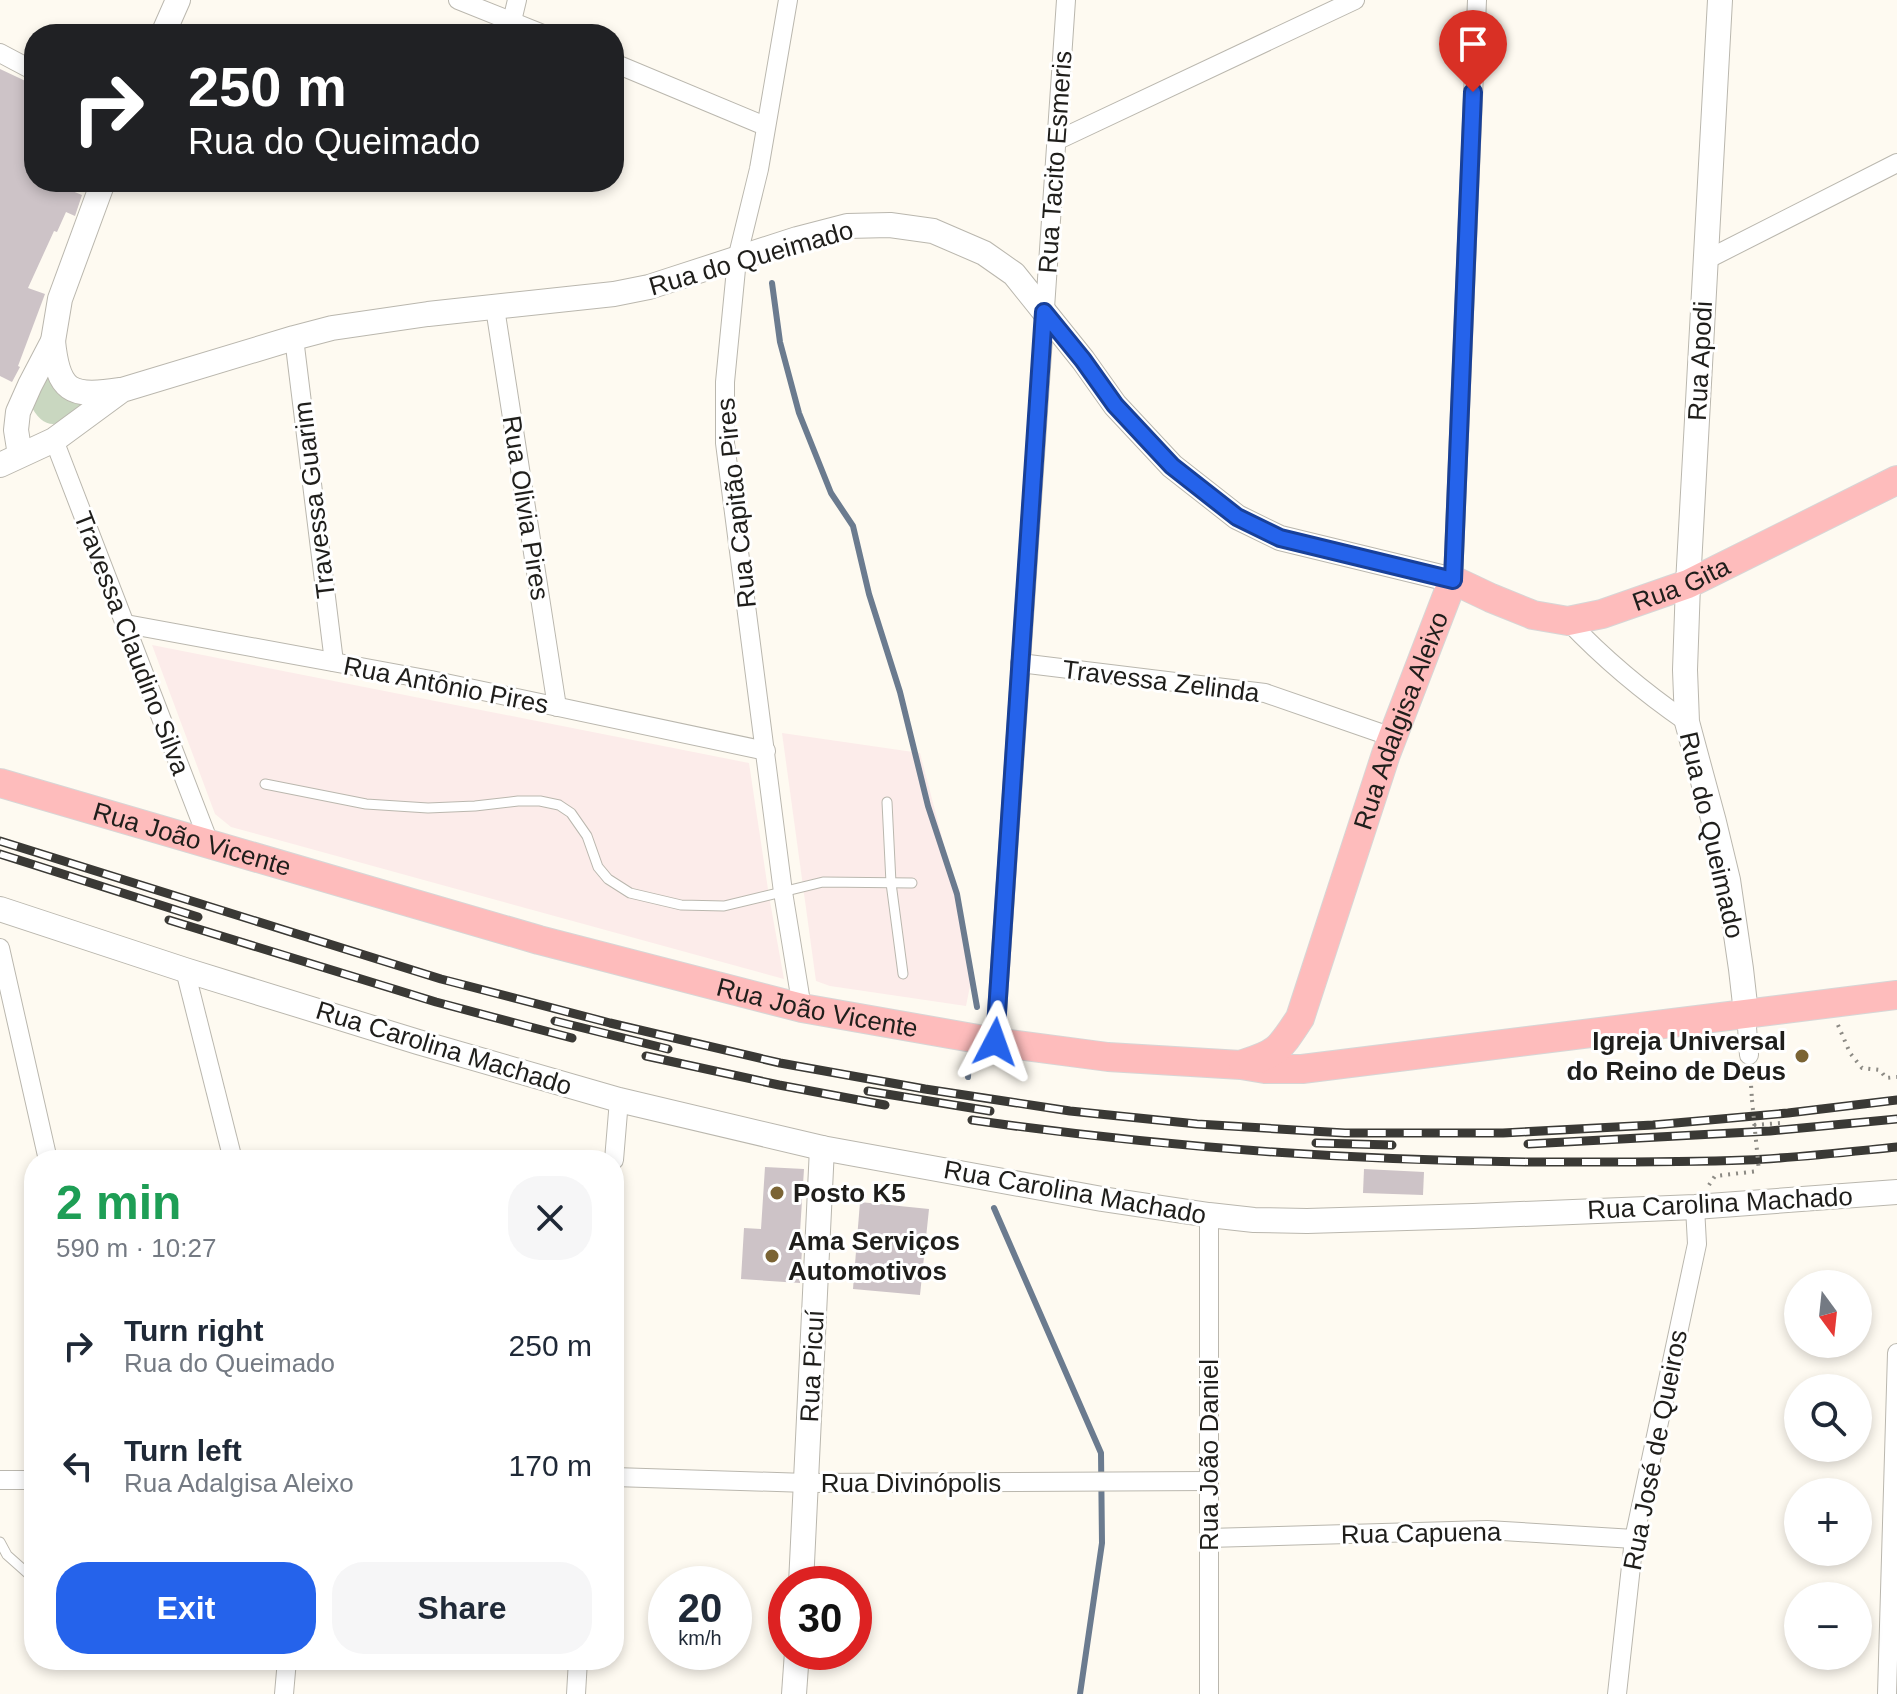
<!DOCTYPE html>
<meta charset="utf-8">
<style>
:root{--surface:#fff;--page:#f6f6f7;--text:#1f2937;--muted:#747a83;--accent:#2563eb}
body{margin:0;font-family:Helvetica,sans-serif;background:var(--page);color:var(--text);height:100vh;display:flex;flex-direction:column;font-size:30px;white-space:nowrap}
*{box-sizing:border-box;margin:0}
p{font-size:26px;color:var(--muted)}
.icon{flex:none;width:44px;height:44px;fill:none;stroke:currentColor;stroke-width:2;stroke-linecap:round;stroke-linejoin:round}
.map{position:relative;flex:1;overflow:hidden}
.side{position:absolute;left:24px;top:1150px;width:600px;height:520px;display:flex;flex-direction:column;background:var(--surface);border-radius:32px;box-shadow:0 4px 12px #0003}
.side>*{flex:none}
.hud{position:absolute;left:24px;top:24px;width:600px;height:168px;border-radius:32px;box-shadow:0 4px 12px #0003;background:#202124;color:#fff;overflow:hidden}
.needle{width:52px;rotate:165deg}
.buttons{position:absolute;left:1784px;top:1270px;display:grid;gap:16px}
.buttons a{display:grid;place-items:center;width:88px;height:88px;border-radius:50%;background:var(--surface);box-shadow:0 4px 12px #0003;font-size:40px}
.speed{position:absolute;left:648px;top:1566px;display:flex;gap:16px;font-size:40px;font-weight:700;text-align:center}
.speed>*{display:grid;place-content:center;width:104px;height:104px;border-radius:50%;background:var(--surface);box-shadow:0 4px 12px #0003;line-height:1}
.speed small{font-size:20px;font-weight:400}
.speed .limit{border:12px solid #d22;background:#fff;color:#111}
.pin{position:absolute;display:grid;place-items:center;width:68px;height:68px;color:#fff;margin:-82px -34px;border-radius:50% 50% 50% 0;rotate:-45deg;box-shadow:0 0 8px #0007}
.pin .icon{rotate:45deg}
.me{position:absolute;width:88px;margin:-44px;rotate:4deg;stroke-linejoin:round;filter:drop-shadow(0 0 6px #0008)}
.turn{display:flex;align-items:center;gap:28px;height:168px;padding:0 32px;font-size:36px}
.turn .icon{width:104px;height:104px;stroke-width:2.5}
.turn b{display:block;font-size:56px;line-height:68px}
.round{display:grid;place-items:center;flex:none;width:84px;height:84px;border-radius:32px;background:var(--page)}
.headline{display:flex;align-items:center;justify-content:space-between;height:136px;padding:0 32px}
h1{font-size:48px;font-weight:600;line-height:60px;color:#1e9e55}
.primary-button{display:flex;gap:16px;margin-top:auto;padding:16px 32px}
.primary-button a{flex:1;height:92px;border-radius:32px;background:var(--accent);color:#fff;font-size:32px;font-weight:600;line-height:92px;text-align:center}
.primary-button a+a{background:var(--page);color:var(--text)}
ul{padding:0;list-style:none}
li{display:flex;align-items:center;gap:24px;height:120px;padding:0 32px}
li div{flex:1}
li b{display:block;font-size:30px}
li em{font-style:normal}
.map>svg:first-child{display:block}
.industrial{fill:#fcecea}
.green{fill:#c9d7c0}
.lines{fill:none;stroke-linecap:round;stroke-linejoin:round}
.stream{stroke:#6b7b8f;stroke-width:6}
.building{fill:#cdc3c7}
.lane-casing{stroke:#bab7ae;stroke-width:11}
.street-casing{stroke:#bab7ae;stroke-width:20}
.secondary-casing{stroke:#bab7ae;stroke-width:26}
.primary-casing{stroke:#d7d6d6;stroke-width:30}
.path{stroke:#8c8a84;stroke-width:4;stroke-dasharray:2 6;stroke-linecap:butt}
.lane{stroke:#fff;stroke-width:9}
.street{stroke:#fff;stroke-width:18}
.secondary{stroke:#fff;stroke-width:24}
.primary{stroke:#febcbc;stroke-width:28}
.rail-casing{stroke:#3a3935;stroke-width:9}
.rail{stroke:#fff;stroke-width:6;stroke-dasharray:18;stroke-linecap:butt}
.path-bridge{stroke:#8c8a84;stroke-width:4;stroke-dasharray:2 6;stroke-linecap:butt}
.route-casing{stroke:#184099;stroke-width:20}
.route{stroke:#2563eb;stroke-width:14}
.poi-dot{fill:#7b6434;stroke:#fff;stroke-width:3}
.labels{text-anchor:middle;stroke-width:6;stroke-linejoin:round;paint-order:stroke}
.street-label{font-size:26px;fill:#1f1e1b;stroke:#fff}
.poi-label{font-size:26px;font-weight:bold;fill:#1f1e1b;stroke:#fff;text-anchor:start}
</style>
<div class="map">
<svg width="1897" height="1694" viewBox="0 0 1897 1694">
<rect width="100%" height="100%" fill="#fefaf1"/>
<g class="industrial">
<polygon points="152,645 749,763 769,896 784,979 231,827 215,814"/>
<polygon points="782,733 920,753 968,937 971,981 966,1006 830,986 816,981"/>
</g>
<path class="green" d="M41,373L90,408C63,422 46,438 29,402Z"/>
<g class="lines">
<g class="stream">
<polyline points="772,283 780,342 799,413 831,493 853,526 869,594 900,692 928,806 957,894 977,1007"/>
<polyline points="968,1077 969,1059"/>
<polyline points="994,1208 1101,1453 1102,1543 1080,1694"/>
</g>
</g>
<g class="building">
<polygon points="0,69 34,85 34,182 68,182 65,188 82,195 75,216 66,212 57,232 54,231 28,288 45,294 18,366 20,367 12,382 0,376"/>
<polygon points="765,1167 804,1169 800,1232 803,1232 800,1283 741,1279 744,1228 761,1229"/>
<polygon points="1364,1169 1424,1172 1423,1195 1363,1193"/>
<polygon points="860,1202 929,1209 920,1295 853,1289"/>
</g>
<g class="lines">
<defs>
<g id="lane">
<polyline points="265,784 366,804 428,808 475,806 518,801 540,801 559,805 571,813 587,836 598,867 608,879 630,893 681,905 724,906 823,882 912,883"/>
<polyline points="887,802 891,883 903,974"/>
<polyline points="0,1542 7,1555 34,1579"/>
</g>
<g id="street">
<polyline points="458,0 543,34"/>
<polyline points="788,0 759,169 737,259 725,382 725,443 783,892 802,1008"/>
<polyline points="512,21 517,0"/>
<polyline points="0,53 34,71"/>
<polyline points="614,63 765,126"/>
<polyline points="1058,140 1355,0"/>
<polyline points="1706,260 1897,163"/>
<polyline points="495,308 557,707"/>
<polyline points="294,338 334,662"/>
<polyline points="54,440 210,845"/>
<polyline points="1453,580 1477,0"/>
<path d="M1568,621C1605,660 1642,691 1687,722"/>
<polyline points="126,624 431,680 766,751"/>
<polyline points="1020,663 1265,693 1392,737"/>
<polyline points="0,948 48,1160"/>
<polyline points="185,970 233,1160"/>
<polyline points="1746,1013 1749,1055"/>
<polyline points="995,1042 1066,0"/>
<polyline points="614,1160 619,1100"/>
<polyline points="1209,1215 1209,1694"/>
<polyline points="614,1477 807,1483 1209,1481"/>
<polyline points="0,1480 34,1480"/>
<polyline points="1208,1538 1487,1530 1634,1539"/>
<polyline points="284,1694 287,1660"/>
<polyline points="576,1694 578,1660"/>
<polyline points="1617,1694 1634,1539 1697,1244 1695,1207"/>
<polyline points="1887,1694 1897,1353"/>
</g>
<g id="secondary">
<polyline points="1720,0 1688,584 1685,670 1687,722 1714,822 1728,880 1741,969 1746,1013"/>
<polyline points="163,34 178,0"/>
<path d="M53,341C58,391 70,398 119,390"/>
<polyline points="20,455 16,430 18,412 30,385 53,341 60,299 103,182"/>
<polyline points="0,465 54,440 122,390 294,338 332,328 428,314 614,294 649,287 797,239 847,226 890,225 933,231 984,253 1014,274 1083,360 1115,405 1172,466 1237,517 1280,538 1453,580"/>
<polyline points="0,909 185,970 418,1042 619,1100 822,1148 1102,1199 1209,1215 1254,1220 1307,1221 1473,1216 1695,1207 1897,1192"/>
<polyline points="801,1584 822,1148"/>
<polyline points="794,1694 797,1652"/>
</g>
<g id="primary">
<path id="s1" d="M0,783L539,940L802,1008L995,1042L1108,1057L1241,1065L1265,1069H1302L1897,995"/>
<path id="s2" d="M1243,1064C1279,1053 1280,1048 1300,1018L1386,754L1453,580L1491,598L1533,615L1568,621L1602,614L1688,584L1897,480"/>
</g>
</defs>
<use href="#lane" class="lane-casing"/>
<use href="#street" class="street-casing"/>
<use href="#secondary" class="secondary-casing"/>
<use href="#primary" class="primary-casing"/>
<g class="path">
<polyline points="1838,1025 1850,1053 1862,1068 1880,1070 1886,1078 1897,1077"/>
<polyline points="1750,1070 1752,1100"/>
<polyline points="1754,1125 1781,1123"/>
<polyline points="1709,1185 1715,1176 1759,1171"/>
</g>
<use href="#lane" class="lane"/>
<use href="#street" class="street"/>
<use href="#secondary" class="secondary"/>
<use href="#primary" class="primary"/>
<defs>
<g id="rail">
<polyline points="0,841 441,979 610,1023 780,1063 925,1089 1070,1111 1197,1124 1345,1133 1503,1133 1653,1125 1788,1113 1897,1100"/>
<polyline points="0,854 198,917"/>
<polyline points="169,920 436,1002 572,1038"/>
<polyline points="555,1021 668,1049"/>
<polyline points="646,1056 779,1085 885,1105"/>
<polyline points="868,1091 990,1111"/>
<path d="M972,1120C1174,1149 1378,1163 1582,1162C1637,1162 1691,1162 1746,1160C1796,1158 1847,1152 1897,1147"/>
<polyline points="1316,1143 1392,1145"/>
<polyline points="1528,1144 1770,1131 1897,1119"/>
</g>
</defs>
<use href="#rail" class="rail-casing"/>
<use href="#rail" class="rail"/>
<polyline class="path-bridge" points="1752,1100 1759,1171"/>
</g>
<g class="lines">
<defs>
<polyline id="route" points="995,1042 1044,312 1083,360 1115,405 1172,466 1237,517 1280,538 1453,580 1473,92"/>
</defs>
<use href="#route" class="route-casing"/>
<use href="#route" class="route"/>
</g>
<g class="poi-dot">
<circle cx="1802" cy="1056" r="8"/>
<circle cx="777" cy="1193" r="8"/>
<circle cx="772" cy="1256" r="8"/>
</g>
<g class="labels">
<g class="street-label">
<text transform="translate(1055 162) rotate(-86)" y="9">Rua Tacito Esmeris</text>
<text transform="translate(751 258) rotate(-16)" y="9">Rua do Queimado</text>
<text transform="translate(1700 361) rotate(-87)" y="9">Rua Apodi</text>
<text transform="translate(314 500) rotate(-97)" y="9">Travessa Guarim</text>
<text transform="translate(736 503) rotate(-96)" y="9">Rua Capitão Pires</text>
<text transform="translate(526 508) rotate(81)" y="9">Rua Olivia Pires</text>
<text dy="9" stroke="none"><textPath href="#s2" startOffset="782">Rua Gita</textPath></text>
<text transform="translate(132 643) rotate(69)" y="9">Travessa Claudino Silva</text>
<text transform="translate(1161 681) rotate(7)" y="9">Travessa Zelinda</text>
<text transform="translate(446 685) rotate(11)" y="9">Rua Antônio Pires</text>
<text dy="9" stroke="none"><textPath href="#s2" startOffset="390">Rua Adalgisa Aleixo</textPath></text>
<text transform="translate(1712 835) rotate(77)" y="9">Rua do Queimado</text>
<text dy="9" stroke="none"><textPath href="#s1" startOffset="200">Rua João Vicente</textPath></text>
<text dy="9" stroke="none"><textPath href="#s1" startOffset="848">Rua João Vicente</textPath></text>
<text transform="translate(444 1048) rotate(17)" y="9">Rua Carolina Machado</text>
<text transform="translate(1075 1192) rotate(10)" y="9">Rua Carolina Machado</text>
<text transform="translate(1720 1203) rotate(-3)" y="9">Rua Carolina Machado</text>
<text transform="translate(812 1366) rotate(-87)" y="9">Rua Picuí</text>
<text transform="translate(1655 1450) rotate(-79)" y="9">Rua José de Queiros</text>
<text transform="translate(1209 1455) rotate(-90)" y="9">Rua João Daniel</text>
<text x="911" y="1492">Rua Divinópolis</text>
<text transform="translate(1421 1533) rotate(-1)" y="9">Rua Capuena</text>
</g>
<g class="poi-label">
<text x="1786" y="1050" text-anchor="end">Igreja Universal<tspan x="1786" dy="30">do Reino de Deus</tspan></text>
<text x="793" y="1202">Posto K5</text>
<text x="788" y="1250">Ama Serviços<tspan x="788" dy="30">Automotivos</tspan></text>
</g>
</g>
</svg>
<div class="buttons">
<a><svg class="needle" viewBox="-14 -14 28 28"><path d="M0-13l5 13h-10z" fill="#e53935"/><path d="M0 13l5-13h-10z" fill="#747a83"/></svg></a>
<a><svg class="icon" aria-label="search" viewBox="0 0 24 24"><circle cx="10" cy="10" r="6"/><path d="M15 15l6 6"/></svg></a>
<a>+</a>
<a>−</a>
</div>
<div class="speed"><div>20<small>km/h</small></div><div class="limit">30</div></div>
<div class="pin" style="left:1473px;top:92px;background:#d93025"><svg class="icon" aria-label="arrive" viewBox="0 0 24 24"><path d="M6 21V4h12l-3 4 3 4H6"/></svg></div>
<svg class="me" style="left:995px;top:1042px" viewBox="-20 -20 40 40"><path d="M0-17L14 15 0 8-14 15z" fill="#2563eb" stroke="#fff" stroke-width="4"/></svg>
<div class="hud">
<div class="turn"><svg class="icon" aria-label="right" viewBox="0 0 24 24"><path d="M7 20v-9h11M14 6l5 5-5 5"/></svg><div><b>250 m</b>Rua do Queimado</div></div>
</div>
<section class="side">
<div class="headline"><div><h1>2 min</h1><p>590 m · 10:27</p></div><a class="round"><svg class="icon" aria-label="close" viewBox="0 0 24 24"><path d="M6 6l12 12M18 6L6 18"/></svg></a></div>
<ul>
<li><svg class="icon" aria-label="right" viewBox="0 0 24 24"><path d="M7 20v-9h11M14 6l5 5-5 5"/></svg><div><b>Turn right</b><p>Rua do Queimado</p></div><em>250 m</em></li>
<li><svg class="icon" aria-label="left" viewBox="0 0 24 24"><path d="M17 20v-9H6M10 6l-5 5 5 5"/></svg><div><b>Turn left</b><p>Rua Adalgisa Aleixo</p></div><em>170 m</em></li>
</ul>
<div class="primary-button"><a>Exit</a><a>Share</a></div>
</section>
</div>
